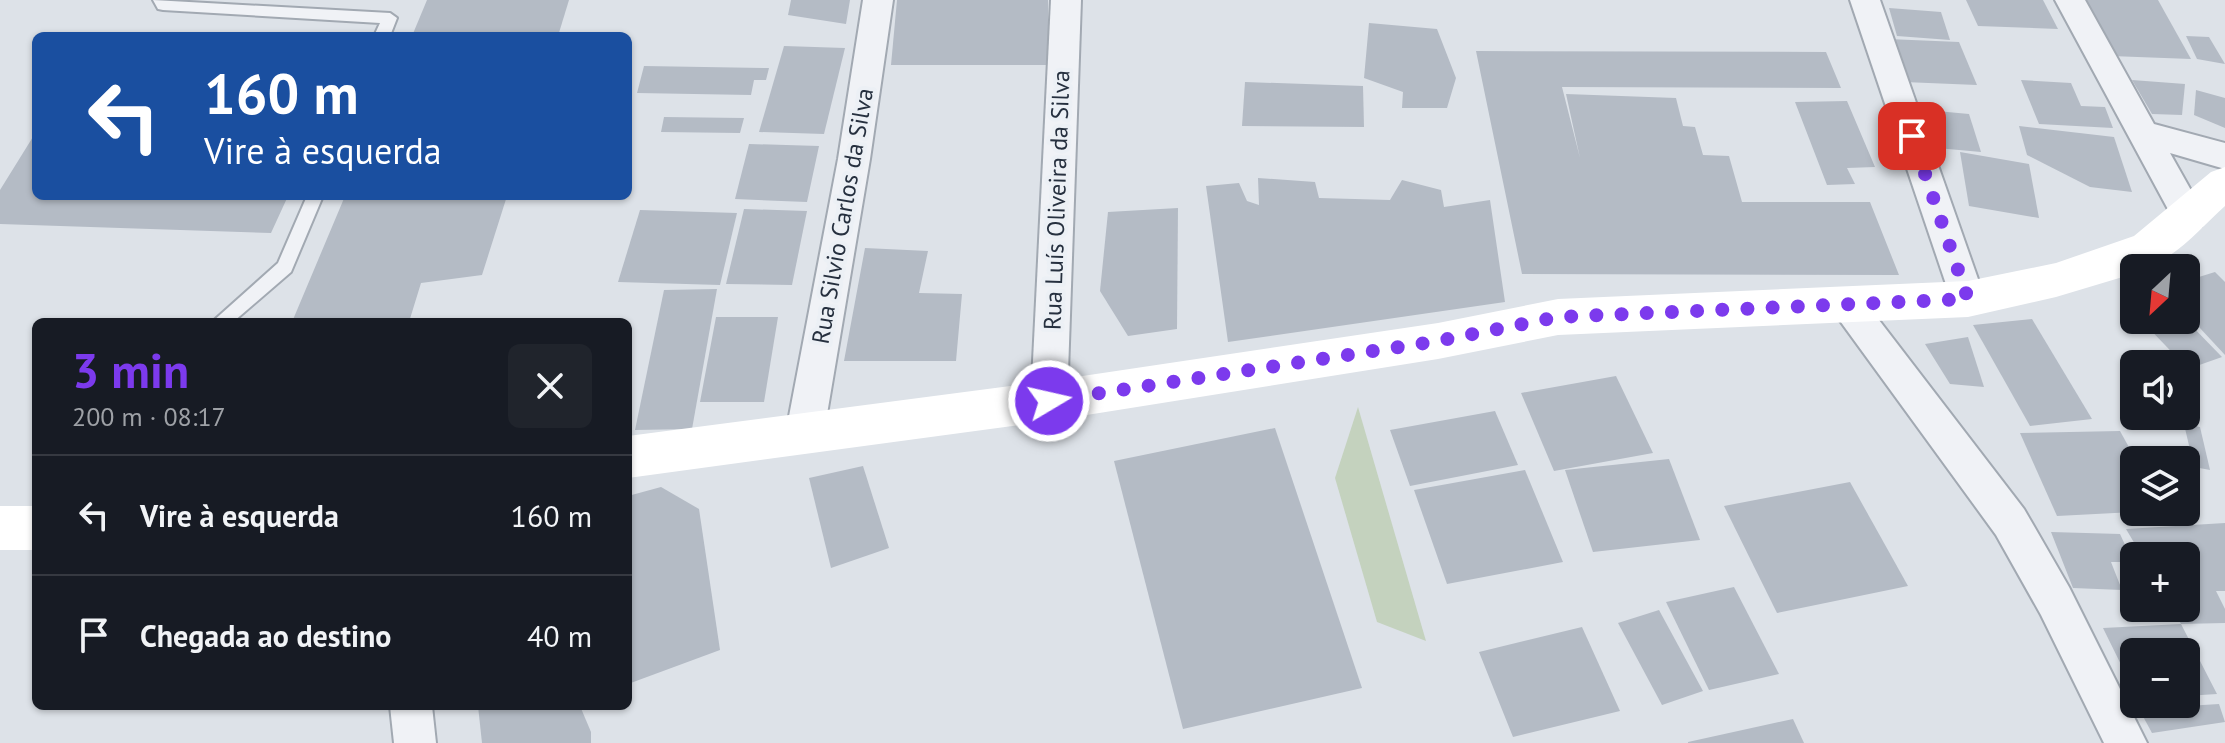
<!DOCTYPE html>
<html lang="pt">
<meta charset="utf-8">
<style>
:root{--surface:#171b24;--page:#20242c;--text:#f1f3f6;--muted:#9ea1a6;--line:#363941;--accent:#7c3aed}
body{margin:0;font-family:"PT Sans",sans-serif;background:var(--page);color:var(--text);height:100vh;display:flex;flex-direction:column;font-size:30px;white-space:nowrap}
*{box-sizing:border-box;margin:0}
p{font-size:26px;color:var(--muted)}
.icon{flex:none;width:44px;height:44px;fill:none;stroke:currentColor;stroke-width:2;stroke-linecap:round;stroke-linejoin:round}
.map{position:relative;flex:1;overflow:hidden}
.drawer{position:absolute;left:32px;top:318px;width:600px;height:392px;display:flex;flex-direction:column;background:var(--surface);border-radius:12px;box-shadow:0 2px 6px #0004}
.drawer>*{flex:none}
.guide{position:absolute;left:32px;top:32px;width:600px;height:168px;border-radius:12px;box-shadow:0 2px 6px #0004;background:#1a4fa0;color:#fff;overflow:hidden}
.needle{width:52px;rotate:206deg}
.tools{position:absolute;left:2120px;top:254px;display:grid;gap:16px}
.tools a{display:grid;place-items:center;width:80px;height:80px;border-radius:12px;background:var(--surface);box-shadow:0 2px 6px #0004;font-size:40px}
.pin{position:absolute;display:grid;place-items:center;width:68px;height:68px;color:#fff;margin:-34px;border-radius:16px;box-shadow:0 4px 12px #0006}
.me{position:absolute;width:88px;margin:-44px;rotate:81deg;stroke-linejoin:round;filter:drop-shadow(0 0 6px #0008)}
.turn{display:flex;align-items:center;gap:28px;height:168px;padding:0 40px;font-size:36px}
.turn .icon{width:104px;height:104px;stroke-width:2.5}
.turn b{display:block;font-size:56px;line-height:68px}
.round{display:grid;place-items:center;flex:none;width:84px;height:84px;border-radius:12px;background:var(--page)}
.head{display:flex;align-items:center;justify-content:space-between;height:136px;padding:0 40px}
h1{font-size:48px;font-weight:600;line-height:60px;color:var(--accent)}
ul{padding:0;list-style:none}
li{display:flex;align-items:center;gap:24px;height:120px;padding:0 40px;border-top:2px solid var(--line)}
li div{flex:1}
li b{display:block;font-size:30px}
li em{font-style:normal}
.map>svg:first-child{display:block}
.green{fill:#c4d2be}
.building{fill:#b4bbc5}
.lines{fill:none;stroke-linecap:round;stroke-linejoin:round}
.lane-casing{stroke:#a2a9b2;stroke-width:4}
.street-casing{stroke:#a2a9b2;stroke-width:4}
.lane{fill:#f0f2f6;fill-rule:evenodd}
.street{fill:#f0f2f6;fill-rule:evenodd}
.secondary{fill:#fff;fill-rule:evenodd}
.route{stroke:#7c3aed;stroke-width:14;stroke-dasharray:0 25.2}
.labels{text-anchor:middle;stroke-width:8;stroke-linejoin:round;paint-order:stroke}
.street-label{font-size:24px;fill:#26303f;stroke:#ecf0f5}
</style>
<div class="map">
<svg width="2225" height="743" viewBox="0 0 2225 743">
<rect width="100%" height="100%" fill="#dde2e8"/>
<polygon class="green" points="1358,407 1426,641 1377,622 1335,478"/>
<g class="building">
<polygon points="427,0 569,0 558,36 412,36"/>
<polygon points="791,0 850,0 846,24 788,15"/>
<polygon points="897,0 1048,0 1048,65 891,65"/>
<polygon points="1966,0 2043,0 2058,29 1978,26"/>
<polygon points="2082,0 2158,0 2191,59 2111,56"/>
<polygon points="1889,8 1941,12 1950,40 1897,36"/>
<polygon points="1369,23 1437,29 1456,78 1447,108 1402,108 1403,92 1364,78"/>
<polygon points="2186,36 2209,37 2225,64 2197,59"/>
<polygon points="1888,39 1959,42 1977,85 1904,82"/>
<polygon points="784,46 845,48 824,134 759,132"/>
<polygon points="1476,51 1826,52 1841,88 1562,87 1580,158 1566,94 1676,98 1683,126 1695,127 1703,155 1729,156 1742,202 1870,202 1899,275 1522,274"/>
<polygon points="644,66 769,68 766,80 754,80 751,95 637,93"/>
<polygon points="2021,80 2071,83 2081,106 2105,107 2113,128 2039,124"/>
<polygon points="2132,80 2185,84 2182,115 2152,114"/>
<polygon points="1245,82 1363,86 1364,127 1242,126"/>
<polygon points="2196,90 2225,98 2225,128 2194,115"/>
<polygon points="1847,101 1875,167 1847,168 1855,184 1827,185 1795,102"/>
<polygon points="1915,109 1969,114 1981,152 1926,147"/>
<polygon points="664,117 744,118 740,133 661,132"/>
<polygon points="2019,126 2114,137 2132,192 2090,187 2027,155"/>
<polygon points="36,132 36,196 288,196 271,233 0,224 0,190"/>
<polygon points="749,144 819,146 807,202 735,199"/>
<polygon points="1960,152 2029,164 2039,218 1969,206"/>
<polygon points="1258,178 1315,182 1319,198 1390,200 1402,180 1441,190 1444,207 1490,200 1505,302 1228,342 1206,186 1239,183 1247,201 1259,205"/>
<polygon points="345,196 507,196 482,275 421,283 409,322 292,322"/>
<polygon points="1178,208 1177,329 1128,336 1100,291 1108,212"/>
<polygon points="744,209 807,211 792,285 726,284"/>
<polygon points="640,210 737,213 720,285 618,282"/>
<polygon points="865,248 928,251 919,293 962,294 956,361 844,361"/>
<polygon points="2215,272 2225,282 2225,355 2186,313 2186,281"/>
<polygon points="717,289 692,429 635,430 664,290"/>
<polygon points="716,317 778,317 764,402 700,402"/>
<polygon points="2032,319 2092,419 2030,426 1973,325"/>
<polygon points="2141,320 2186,320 2222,357 2188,369"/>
<polygon points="1968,337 1984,387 1950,384 1925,344"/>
<polygon points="1616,376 1653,453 1554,471 1521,393"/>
<polygon points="1495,411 1518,465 1410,486 1390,430"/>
<polygon points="2184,424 2200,427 2210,470 2194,467"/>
<polygon points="1275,428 1362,688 1183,729 1114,461"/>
<polygon points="2120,431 2136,460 2134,512 2057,516 2020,433"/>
<polygon points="1669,459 1700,540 1593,552 1565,470"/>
<polygon points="863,466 889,548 831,568 809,478"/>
<polygon points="1525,470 1563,562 1447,584 1414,490"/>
<polygon points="1850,482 1908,586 1777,613 1724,506"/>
<polygon points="661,487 699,509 720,650 628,684 628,496"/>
<polygon points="2225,523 2225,591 2216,591 2225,609 2225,623 2181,624 2172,608 2186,608 2186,556 2142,556 2126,529"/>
<polygon points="2051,532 2120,534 2133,562 2111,562 2122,590 2073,588"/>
<polygon points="1734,587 1779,674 1709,690 1666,602"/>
<polygon points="1659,610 1703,691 1662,705 1618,623"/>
<polygon points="2181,624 2217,694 2186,696 2186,652 2134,652 2134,691 2103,628"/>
<polygon points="1582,627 1620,711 1513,737 1479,652"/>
<polygon points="2219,704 2225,722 2152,733 2139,709"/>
<polygon points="478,706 580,706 591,732 591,743 482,743"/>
<polygon points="1793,719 1804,743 1688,743 1688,742"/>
</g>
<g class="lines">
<defs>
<g id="lane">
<polygon points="153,0 390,13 397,18 390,36 374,36 380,23 163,10 158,9"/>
<polygon points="307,196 323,196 291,272 233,322 212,322 278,263"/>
</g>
<g id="street">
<polygon points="863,0 893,0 870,159 824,432 818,444 805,449 792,444 786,432 838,159"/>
<polygon points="1051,0 1081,0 1067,401 1062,412 1049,417 1036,412 1031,401"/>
<polygon points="1850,0 1880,0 1985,299 1980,309 1968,314 1956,309 1951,299"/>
<polygon points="2055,0 2085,0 2154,124 2225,143 2225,169 2170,153 2206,217 2201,226 2189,230 2177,226"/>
<polygon points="1847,289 1859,294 2024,509 2069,587 2147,743 2104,743 2041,615 1996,535 1835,314 1830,304 1835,294"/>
<polygon points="390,706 432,706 436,743 394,743"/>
</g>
</defs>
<use href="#lane" class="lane-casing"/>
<use href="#street" class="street-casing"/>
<use href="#lane" class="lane"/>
<use href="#street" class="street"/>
<g class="secondary">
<path d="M2225,167V206C2200,228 2169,268 2134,268V273L2126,276L2056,297L1968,317L1558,335L1438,359L1049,421L628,478V436L1049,381L1438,323L1558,299L1968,281L2056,263L2134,236L2211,172Z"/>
<rect x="0" y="506" width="36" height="44"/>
</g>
</g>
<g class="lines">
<polyline class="route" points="1049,401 1438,341 1558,317 1968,299 1912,136"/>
</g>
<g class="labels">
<g class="street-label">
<text transform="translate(1057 200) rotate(-88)" y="8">Rua Luís Oliveira da Silva</text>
<text transform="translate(843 216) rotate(-80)" y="8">Rua Silvio Carlos da Silva</text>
</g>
</g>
</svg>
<div class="tools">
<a><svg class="needle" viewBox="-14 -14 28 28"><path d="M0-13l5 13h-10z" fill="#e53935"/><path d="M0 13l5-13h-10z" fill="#9ea1a6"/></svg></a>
<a><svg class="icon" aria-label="sound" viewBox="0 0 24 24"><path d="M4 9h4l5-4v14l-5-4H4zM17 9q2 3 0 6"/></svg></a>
<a><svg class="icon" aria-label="layers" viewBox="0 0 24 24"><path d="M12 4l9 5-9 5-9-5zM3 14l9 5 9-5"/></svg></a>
<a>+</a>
<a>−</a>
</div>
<div class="pin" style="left:1912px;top:136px;background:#d93025"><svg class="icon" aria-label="arrive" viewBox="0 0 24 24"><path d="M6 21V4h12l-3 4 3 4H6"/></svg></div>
<svg class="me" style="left:1049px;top:401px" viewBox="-20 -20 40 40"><circle r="17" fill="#7c3aed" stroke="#fff" stroke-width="3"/><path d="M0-11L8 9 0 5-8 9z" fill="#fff"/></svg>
<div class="guide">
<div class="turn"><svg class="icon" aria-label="left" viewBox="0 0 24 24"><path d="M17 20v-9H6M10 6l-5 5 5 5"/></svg><div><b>160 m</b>Vire à esquerda</div></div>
</div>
<section class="drawer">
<div class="head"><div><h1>3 min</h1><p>200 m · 08:17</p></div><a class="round"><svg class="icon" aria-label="close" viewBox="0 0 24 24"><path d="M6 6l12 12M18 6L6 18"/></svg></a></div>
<ul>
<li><svg class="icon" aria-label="left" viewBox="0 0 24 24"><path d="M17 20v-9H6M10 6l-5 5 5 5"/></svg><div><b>Vire à esquerda</b></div><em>160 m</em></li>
<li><svg class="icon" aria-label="arrive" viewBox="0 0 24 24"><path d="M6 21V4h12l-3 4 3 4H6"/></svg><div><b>Chegada ao destino</b></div><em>40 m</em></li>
</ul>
</section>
</div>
